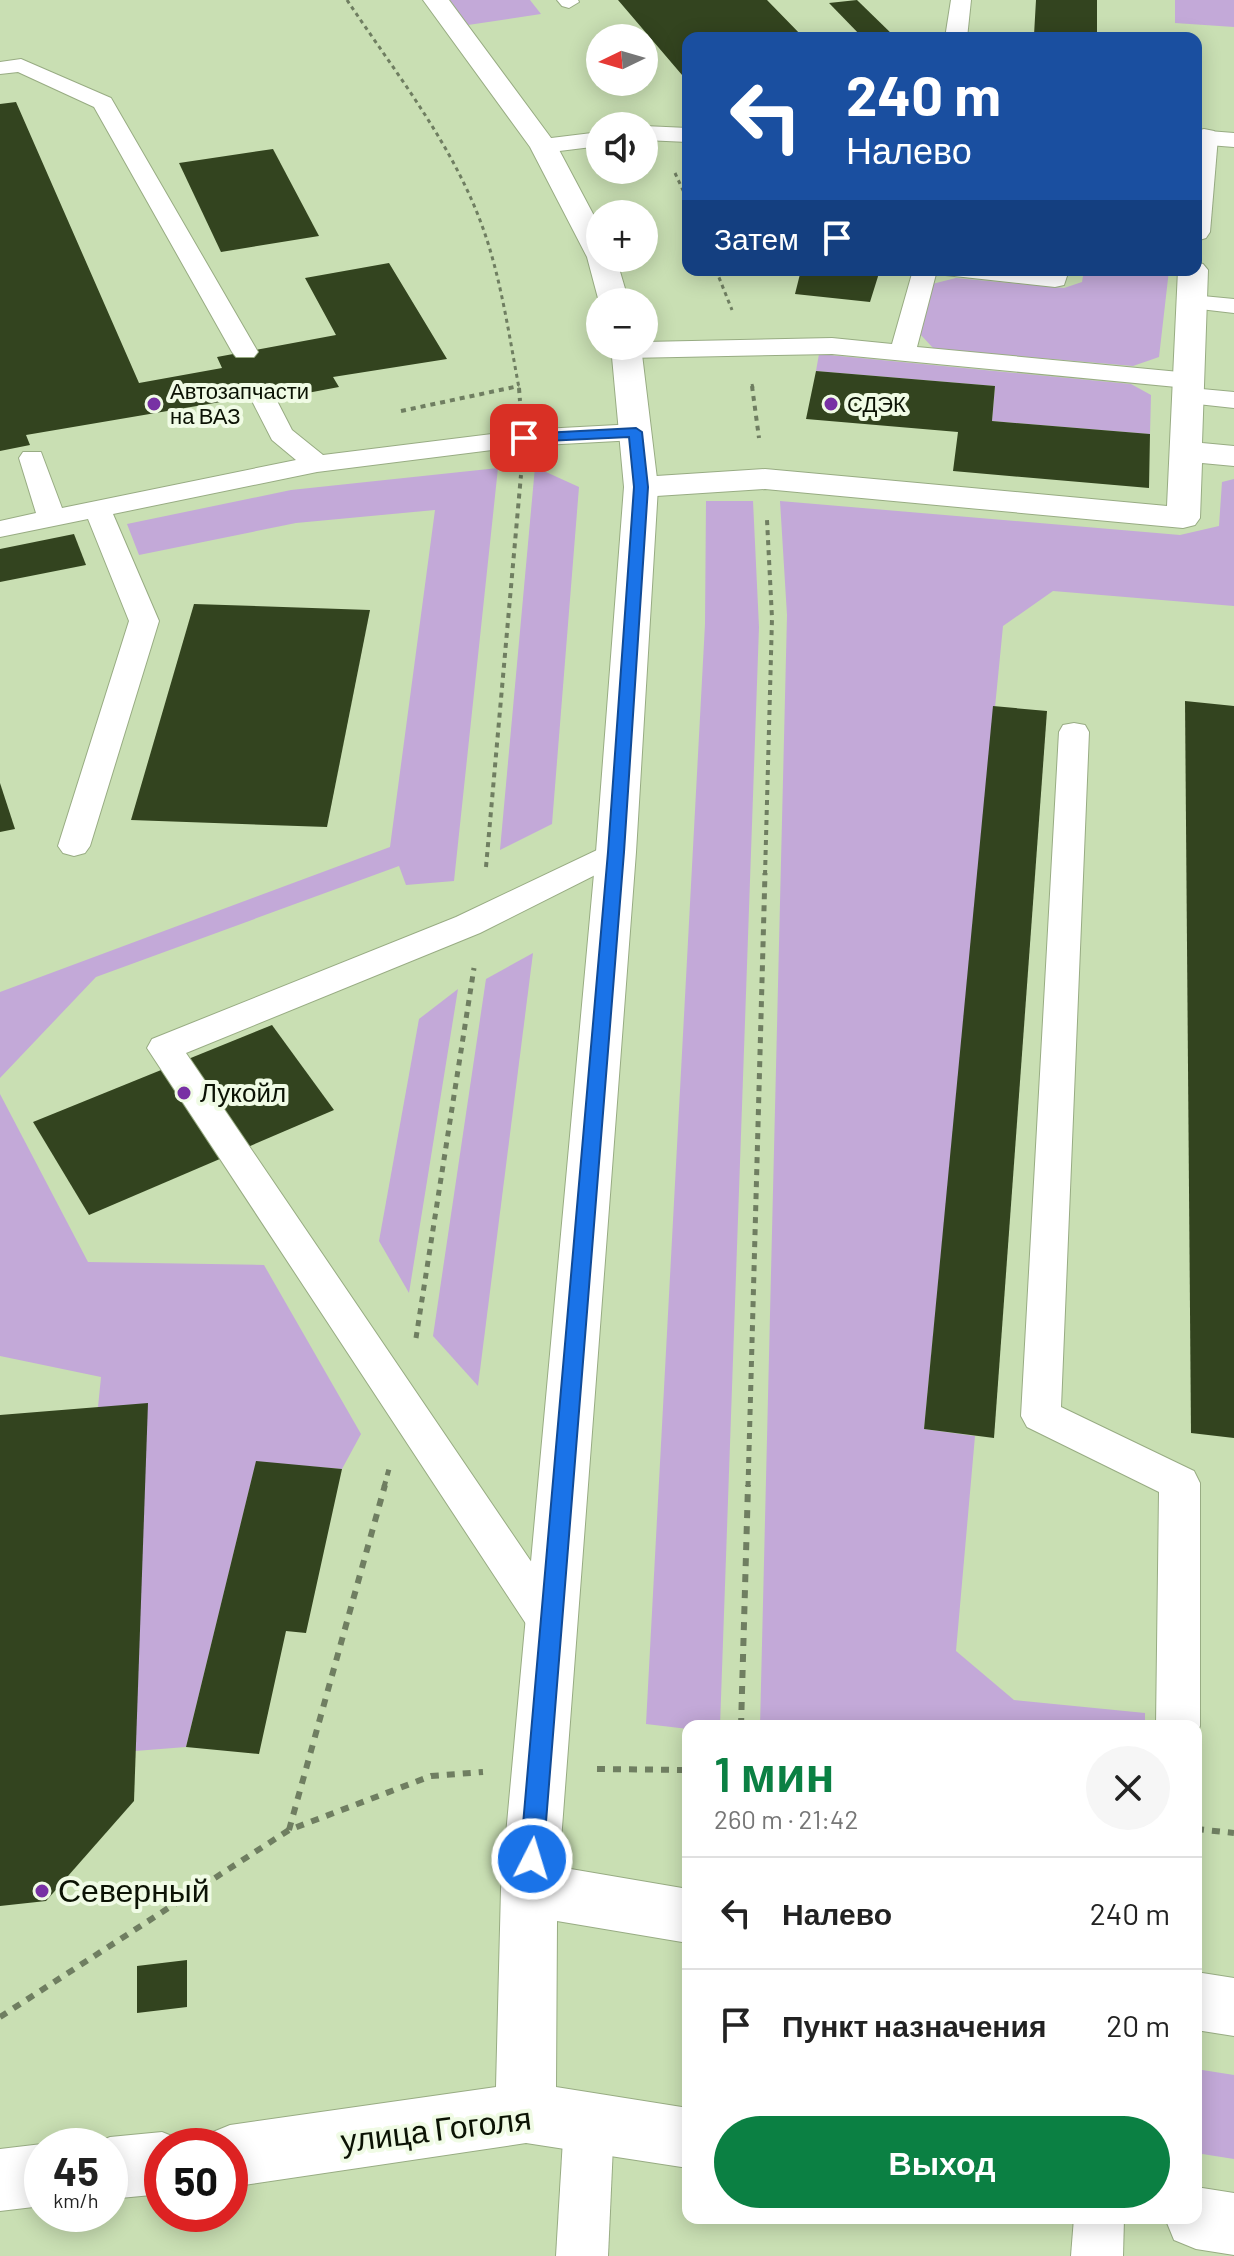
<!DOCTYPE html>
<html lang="ru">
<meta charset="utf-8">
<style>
:root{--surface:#fff;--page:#f6f6f6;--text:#222;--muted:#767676;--line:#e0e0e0;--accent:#0b8043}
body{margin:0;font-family:Barlow,sans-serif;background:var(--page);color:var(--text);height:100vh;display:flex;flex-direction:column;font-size:30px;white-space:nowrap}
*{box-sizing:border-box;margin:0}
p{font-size:26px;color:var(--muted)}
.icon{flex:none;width:44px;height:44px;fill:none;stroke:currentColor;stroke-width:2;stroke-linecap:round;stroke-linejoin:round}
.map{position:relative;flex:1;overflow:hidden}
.side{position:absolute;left:682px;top:1720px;width:520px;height:504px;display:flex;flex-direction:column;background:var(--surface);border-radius:16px;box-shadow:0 4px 20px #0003}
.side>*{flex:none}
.hud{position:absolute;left:682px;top:32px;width:520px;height:244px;border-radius:16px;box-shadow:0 4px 20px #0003;background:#1a4fa0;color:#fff;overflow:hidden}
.needle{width:52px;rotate:265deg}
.buttons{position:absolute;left:586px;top:24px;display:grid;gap:16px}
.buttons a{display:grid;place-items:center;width:72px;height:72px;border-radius:50%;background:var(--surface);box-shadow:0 4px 20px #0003;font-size:40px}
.speed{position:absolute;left:24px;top:2128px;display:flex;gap:16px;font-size:40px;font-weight:700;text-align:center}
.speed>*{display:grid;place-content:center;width:104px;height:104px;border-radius:50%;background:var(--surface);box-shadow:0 4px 20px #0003;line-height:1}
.speed small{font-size:20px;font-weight:400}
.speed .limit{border:12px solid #d22;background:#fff;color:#111}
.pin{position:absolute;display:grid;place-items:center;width:68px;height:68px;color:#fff;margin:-34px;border-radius:16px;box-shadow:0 4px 12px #0006}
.me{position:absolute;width:88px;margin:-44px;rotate:5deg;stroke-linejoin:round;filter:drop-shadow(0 0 6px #0008)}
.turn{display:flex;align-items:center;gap:28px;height:168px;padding:0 32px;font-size:36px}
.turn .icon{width:104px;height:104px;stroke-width:2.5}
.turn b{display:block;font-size:56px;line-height:68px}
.then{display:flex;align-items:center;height:76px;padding:0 32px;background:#0003;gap:16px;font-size:30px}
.round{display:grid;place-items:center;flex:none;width:84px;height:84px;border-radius:42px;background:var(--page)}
.headline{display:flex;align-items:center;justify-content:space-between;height:136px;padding:0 32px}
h1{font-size:48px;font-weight:600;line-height:60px;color:var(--accent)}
.cta{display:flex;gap:16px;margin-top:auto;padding:16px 32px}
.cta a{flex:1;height:92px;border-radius:48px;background:var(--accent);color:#fff;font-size:32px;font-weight:600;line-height:92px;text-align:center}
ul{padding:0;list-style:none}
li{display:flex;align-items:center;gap:24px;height:112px;padding:0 32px;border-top:2px solid var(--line)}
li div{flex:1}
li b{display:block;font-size:30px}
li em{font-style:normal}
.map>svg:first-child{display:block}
.green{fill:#c3a9d8}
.building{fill:#33441f}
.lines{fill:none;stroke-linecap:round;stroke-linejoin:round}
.lane-casing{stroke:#98ac83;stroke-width:2}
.street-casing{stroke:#98ac83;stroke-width:2}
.secondary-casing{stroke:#98ac83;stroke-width:2}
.path-far3{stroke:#6f7e61;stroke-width:3;stroke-dasharray:4 4;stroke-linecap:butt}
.path-far2{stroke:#6f7e61;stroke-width:4;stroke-dasharray:5 5;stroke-linecap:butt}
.path-far1{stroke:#6f7e61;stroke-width:5;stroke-dasharray:6 6;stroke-linecap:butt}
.path{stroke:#6f7e61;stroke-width:6;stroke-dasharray:8 8;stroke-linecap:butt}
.lane{fill:#fff;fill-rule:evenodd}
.street{fill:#fff;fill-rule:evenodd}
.secondary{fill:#fff;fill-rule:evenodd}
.route{fill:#1a73e8;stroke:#114b97;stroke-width:2}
.poi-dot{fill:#7831a4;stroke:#f0fbe5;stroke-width:3}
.labels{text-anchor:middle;stroke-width:8;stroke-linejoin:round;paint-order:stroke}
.far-poi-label{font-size:22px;fill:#0b1204;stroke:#f0fbe5;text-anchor:start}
.poi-label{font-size:26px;fill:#0b1204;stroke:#f0fbe5;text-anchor:start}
.near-poi-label{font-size:32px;fill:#0b1204;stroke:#f0fbe5;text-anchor:start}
.near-street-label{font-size:32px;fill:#0b1204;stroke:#f0fbe5}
</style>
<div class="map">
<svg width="1234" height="2256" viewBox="0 0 1234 2256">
<rect width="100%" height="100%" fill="#c9dfb3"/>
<g class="green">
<polygon points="449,0 530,0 541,14 468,25"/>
<polygon points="1175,0 1234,0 1234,27 1175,23"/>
<polygon points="1084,270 1169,270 1159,357 1133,366 934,349 920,334 932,284 956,278 1064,288 1082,282"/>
<polygon points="819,354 1131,384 1151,395 1150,434 992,421 995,386 816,371"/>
<polygon points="535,467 579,487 552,824 500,850"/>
<polygon points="498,468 454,881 406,885 399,866 96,977 0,1078 0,992 390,847 435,510 296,523 139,555 127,524 291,490"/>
<polygon points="1234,479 1234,606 1053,591 1003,626 924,1429 975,1436 956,1651 1014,1700 1145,1713 1145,1726 760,1726 787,615 780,501 1180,535 1219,526 1222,482"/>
<polygon points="706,501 753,501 759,627 720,1726 688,1726 688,1729 646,1724 705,624"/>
<polygon points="533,953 478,1386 433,1336 486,979"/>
<polygon points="458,989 409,1293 379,1241 419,1019"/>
<polygon points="0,1094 88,1262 264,1265 361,1434 342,1469 256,1462 186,1747 135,1751 98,1407 101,1377 0,1356"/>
<polygon points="1196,2069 1234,2075 1234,2159 1196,2153"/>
</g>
<g class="building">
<polygon points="618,0 767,0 804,38 688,38 688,82"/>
<polygon points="857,0 896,38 863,38 829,3"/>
<polygon points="1036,0 1097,0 1097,38 988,38 989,33 1034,35"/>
<polygon points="16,102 139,383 222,368 217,357 336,335 305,278 389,263 447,359 333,377 339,387 265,401 238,399 26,435 30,445 0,451 0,104"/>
<polygon points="273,149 319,236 221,252 179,163"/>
<polygon points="801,270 880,270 870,302 795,294"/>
<polygon points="816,371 995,386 992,421 1150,434 1149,488 953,471 958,432 806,419"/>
<polygon points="74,534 86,565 0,582 0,549"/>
<polygon points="194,604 370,610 327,827 131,820"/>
<polygon points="1185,701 1234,706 1234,1438 1191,1433"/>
<polygon points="993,706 1047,711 994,1438 924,1429"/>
<polygon points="0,783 15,829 0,832"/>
<polygon points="272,1025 334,1110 89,1215 33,1122"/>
<polygon points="148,1403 134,1801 46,1901 0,1906 0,1415"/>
<polygon points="256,1461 342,1469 306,1633 286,1631 259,1754 186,1747"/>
<polygon points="187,1960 187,2007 137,2013 137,1966"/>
</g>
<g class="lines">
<defs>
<g id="lane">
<polygon points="557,0 578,0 579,2 569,8 562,6"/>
<polygon points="951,0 971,0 967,38 945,38"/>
<polygon points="21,59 111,98 258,352 254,357 236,357 232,352 94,107 18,72 0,74 0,62"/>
<polygon points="644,126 688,128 688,142 644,140"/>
<polygon points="1196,130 1234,133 1234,147 1196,144"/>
<polygon points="600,132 600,146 543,153 535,151 532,146 535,141 543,139"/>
<polygon points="913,270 1069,270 1064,285 1055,287 936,274 917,347 1190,373 1199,376 1203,381 1199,386 1191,388 1234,392 1234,408 1179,402 1175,396 1179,390 1187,388 832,354 628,358 619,355 615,350 618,346 644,346 644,342 832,338 892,344"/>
<polygon points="1192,295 1234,299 1234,313 1183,307 1180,302 1183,297"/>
<polygon points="265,393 274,395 292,430 323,455 524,430 636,424 645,426 649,432 645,438 636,440 524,446 317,472 113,514 159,621 90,846 85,853 74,856 63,853 58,846 129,621 88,519 0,537 0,521 36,513 19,458 23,452 41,452 62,508 296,460 272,440 252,401 256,395"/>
<polygon points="1074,723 1085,725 1089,732 1061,1407 1194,1471 1200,1483 1200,1726 1196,1735 1196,1726 1156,1726 1159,1492 1027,1427 1021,1416 1059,732 1063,725"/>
<polygon points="616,841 627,845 632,852 627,859 480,933 186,1053 566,1613 572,1626 566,1639 551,1645 536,1639 147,1048 152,1039 456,917"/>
<polygon points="589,2098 607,2105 614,2123 608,2256 556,2256 564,2123 571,2105"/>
<polygon points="1074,2218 1124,2218 1123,2256 1071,2256"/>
</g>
<g id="street">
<polygon points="1204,129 1214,131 1218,137 1210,232 1206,238 1196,241 1196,131"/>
<polygon points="1196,262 1203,264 1208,270 1202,443 1234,446 1234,466 1202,463 1200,518 1195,525 1183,528 765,489 641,497 629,494 624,487 629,480 641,477 765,469 1167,506 1178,270 1196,270"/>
</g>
<g id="secondary">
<polygon points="423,0 449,0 557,146 600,227 600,258 616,258 629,302 599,302 587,257 530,147"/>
<polygon points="611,346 641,346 658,487 636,852 559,1867 688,1889 688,1943 557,1921 556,2087 688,2108 688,2168 526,2143 230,2187 230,2146 204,2146 208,2134 230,2125 496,2087 501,1889 596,852 624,487"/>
<polygon points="1196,1972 1234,1978 1234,2036 1196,2030"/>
<polygon points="162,2132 184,2141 186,2146 162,2146 162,2194 110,2199 110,2146 89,2146 110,2137"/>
<polygon points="42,2144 46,2146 42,2146 42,2206 0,2211 0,2149"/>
<polygon points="1196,2187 1234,2193 1234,2255 1196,2249 1174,2240 1165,2218 1196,2218"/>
</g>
</defs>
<use href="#lane" class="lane-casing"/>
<use href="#street" class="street-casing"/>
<use href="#secondary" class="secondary-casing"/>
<g class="path-far3">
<path d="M347,0C393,69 447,137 478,215C500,270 508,330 519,388"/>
<polyline points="675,173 688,201"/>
<polyline points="716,270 732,310"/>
<polyline points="752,384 753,388"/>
</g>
<g class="path-far2">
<polyline points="752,386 759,438"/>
<polyline points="519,388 520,401"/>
<polyline points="401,411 519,386"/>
<polyline points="486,867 521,475"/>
<polyline points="765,875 772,618 767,520"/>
</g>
<g class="path-far1">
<polyline points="416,1338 474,968"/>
<polyline points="384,1487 389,1469"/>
<polyline points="748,1487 765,873"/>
</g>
<g class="path">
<polyline points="741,1726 748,1485"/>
<polyline points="597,1769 688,1770"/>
<polyline points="1196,1829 1234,1833"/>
<polyline points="289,1830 385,1485"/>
<polyline points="0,2017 289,1830 431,1776 483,1772"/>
</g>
<use href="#lane" class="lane"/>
<use href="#street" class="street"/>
<use href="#secondary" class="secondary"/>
</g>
<polygon class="route" points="636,428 642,432 648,487 624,852 543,1859 540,1867 532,1870 524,1867 520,1859 608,852 634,487 629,437 524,442 517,438 524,434"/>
<g class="poi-dot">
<circle cx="154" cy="404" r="8"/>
<circle cx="831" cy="404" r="8"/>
<circle cx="184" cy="1093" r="8"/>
<circle cx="42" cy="1891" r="8"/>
</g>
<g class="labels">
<g class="far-poi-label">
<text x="170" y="399">Автозапчасти<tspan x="170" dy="25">на ВАЗ</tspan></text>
<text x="847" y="412">СДЭК</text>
</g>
<g class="poi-label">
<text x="200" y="1102">Лукойл</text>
</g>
<g class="near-poi-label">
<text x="58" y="1902">Северный</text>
</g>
<g class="near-street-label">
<text transform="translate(436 2130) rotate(-7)" y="11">улица Гоголя</text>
</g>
</g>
</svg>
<div class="buttons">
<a><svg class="needle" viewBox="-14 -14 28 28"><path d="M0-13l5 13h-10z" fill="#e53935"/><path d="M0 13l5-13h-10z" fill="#767676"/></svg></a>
<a><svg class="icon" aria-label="sound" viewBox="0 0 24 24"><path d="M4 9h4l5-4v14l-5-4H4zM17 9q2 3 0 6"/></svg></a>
<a>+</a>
<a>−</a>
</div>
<div class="speed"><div>45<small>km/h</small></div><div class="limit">50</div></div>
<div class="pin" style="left:524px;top:438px;background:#d93025"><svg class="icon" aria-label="arrive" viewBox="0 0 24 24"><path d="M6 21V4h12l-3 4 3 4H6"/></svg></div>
<svg class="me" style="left:532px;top:1859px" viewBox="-20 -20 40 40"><circle r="17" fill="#1a73e8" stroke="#fff" stroke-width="3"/><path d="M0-11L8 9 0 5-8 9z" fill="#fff"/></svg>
<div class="hud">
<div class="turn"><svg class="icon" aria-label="left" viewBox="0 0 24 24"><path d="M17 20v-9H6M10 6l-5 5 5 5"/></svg><div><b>240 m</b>Налево</div></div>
<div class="then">Затем<svg class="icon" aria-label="arrive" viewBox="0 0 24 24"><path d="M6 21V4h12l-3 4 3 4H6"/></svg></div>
</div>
<section class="side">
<div class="headline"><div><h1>1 мин</h1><p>260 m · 21:42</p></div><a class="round"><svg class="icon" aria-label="close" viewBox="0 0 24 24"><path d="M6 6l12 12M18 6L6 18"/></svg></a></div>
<ul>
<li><svg class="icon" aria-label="left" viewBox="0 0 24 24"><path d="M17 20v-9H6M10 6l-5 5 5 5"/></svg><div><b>Налево</b></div><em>240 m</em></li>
<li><svg class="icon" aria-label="arrive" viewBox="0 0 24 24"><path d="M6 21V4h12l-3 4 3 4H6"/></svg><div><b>Пункт назначения</b></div><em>20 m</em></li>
</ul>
<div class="cta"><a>Выход</a></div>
</section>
</div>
